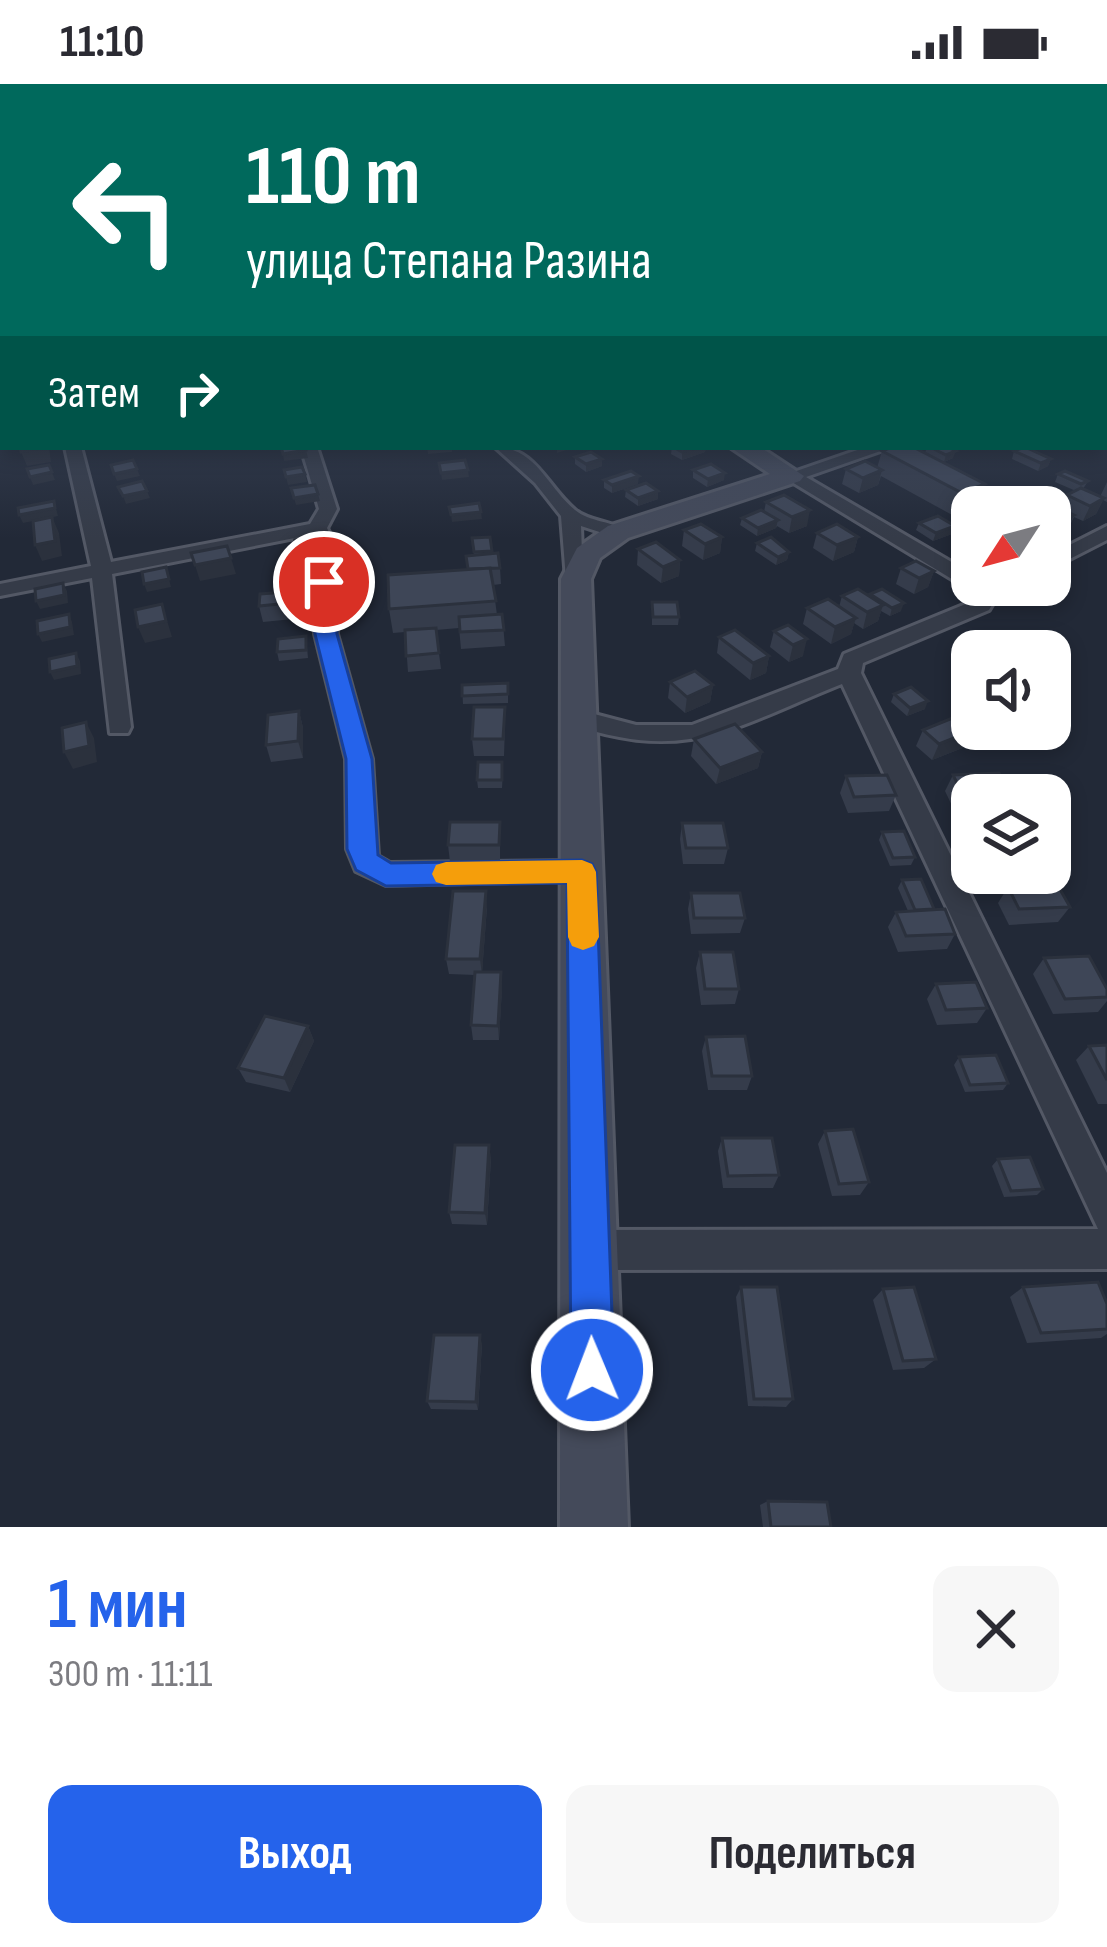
<!DOCTYPE html>
<html lang="ru">
<meta charset="utf-8">
<style>
:root{--surface:#fff;--page:#f7f7f7;--text:#2b2b33;--muted:#7c7c81;--accent:#2563eb}
body{margin:0;font-family:"Sofia Sans Condensed",sans-serif;background:var(--page);color:var(--text);height:100vh;display:flex;flex-direction:column;font-size:45px;white-space:nowrap}
*{box-sizing:border-box;margin:0}
p{font-size:39px;color:var(--muted)}
.icon{flex:none;width:66px;height:66px;fill:none;stroke:currentColor;stroke-width:2;stroke-linecap:round;stroke-linejoin:round}
.map{position:relative;height:1443px;overflow:hidden}
.details{display:flex;flex-direction:column;background:var(--surface);flex:1}
.details>*{flex:none}
.hud{position:absolute;left:0px;top:0px;width:1107px;height:366px;box-shadow:0 6px 18px #0003;background:#00695c;color:#fff;overflow:hidden}
.needle{width:78px;rotate:234deg}
.buttons{position:absolute;left:951px;top:402px;display:grid;gap:24px}
.buttons a{display:grid;place-items:center;width:120px;height:120px;border-radius:24px;background:var(--surface);box-shadow:0 6px 18px #0003;font-size:60px}
.pin{position:absolute;display:grid;place-items:center;width:102px;height:102px;color:#fff;margin:-51px;border:6px solid #fff;border-radius:50%;box-shadow:0 3px 12px #0007}
.me{position:absolute;width:132px;margin:-66px;rotate:359deg;stroke-linejoin:round;filter:drop-shadow(0 0 9px #0008)}
.turn{display:flex;align-items:center;gap:42px;height:252px;padding:0 48px;font-size:54px}
.turn .icon{width:156px;height:156px;stroke-width:2.5}
.turn b{display:block;font-size:84px;line-height:102px}
.then{display:flex;align-items:center;height:114px;padding:0 48px;background:#0003;gap:24px;font-size:45px}
.round{display:grid;place-items:center;flex:none;width:126px;height:126px;border-radius:24px;background:var(--page)}
.summary{display:flex;align-items:center;justify-content:space-between;height:204px;padding:0 48px}
h1{font-size:72px;font-weight:700;line-height:90px;color:var(--accent)}
.primary-button{display:flex;gap:24px;margin-top:auto;padding:24px 48px}
.primary-button a{flex:1;height:138px;border-radius:24px;background:var(--accent);color:#fff;font-size:48px;font-weight:700;line-height:138px;text-align:center}
.primary-button a+a{background:var(--page);color:var(--text)}
.status{display:flex;justify-content:space-between;align-items:center;height:84px;padding:0 60px;background:var(--surface);direction:ltr}
.status svg{height:33px;fill:currentColor}
.map>svg:first-child{display:block}
.lines{fill:none;stroke-linecap:round;stroke-linejoin:round}
.street-casing{stroke:#535865;stroke-width:6}
.secondary-casing{stroke:#535865;stroke-width:6}
.street{fill:#353b48;fill-rule:evenodd}
.secondary{fill:#444a5a;fill-rule:evenodd}
.wall{fill:#353c4b}
.shaded-wall{fill:#2b313d}
.building{fill:#3e4657;stroke:#2b313d;stroke-width:3}
.route{fill:#2563eb;stroke:#184099;stroke-width:3}
.slow{fill:#f59e0b}
</style>
<div class="status"><b>11:10</b><svg viewBox="0 0 49 12"><path d="M0 12V9h3v3zM5 12V6h3v6zM10 12V3h3v9zM15 12V0h3v12zM26 1h20v11H26zM47 4h2v5h-2z"/></svg></div>
<div class="map">
<svg width="1107" height="1443" viewBox="0 0 1107 1443">
<rect width="100%" height="100%" fill="#222937"/>
<g class="lines">
<defs>
<g id="street">
<polygon points="65,363 81,363 111,478 310,440 319,425 301,363 317,363 337,425 327,444 336,464 337,550 372,675 378,772 390,779 582,777 592,780 596,788 592,796 386,801 356,787 347,765 346,675 315,550 316,464 310,451 112,490 131,643 128,649 110,649 92,494 0,512 0,500 91,482"/>
<path d="M495,363C536,363 547,403 575,426C589,438 613,437 628,448L618,454L581,442L583,499L576,501L566,495L561,432L535,399Z"/>
<polygon points="866,363 892,363 806,393 972,490 972,501 979,503 965,503 782,392"/>
<polygon points="1107,442 1107,456 1050,485 1050,471"/>
<path d="M983,501H1012L999,509L989,526L863,579L861,589L1107,1089V1185L590,1186L576,1180L570,1166L576,1152L590,1146L1098,1145L842,600C734,643 689,680 570,640L567,634L579,626L636,641H692L838,585L844,570L973,517Z"/>
</g>
<polygon id="secondary" points="730,363 760,363 804,392 800,397 628,454 600,474 591,495 628,1443 560,1443 561,495 577,464 608,442 770,390"/>
</defs>
<use href="#street" class="street-casing"/>
<use href="#secondary" class="secondary-casing"/>
<use href="#street" class="street"/>
<use href="#secondary" class="secondary"/>
</g>
<g class="wall">
<polygon points="672,363 706,363 705,368 682,376 671,370"/>
<polygon points="913,363 977,423 954,432 881,392 878,401 859,409 842,400 846,385 877,384 882,367"/>
<polygon points="927,363 947,363 953,374 944,378 925,369"/>
<polygon points="1014,367 1051,375 1048,382 1038,387 1012,375"/>
<polygon points="575,373 602,375 602,382 586,388 575,380"/>
<polygon points="693,386 724,396 707,403 693,394"/>
<polygon points="1065,387 1088,397 1083,405 1100,413 1107,398 1107,418 1103,416 1096,430 1083,437 1074,433 1067,447 1057,452 1052,450 1050,453 1050,423 1032,423 1043,417 1061,425 1067,411 1076,407 1055,398 1058,390"/>
<polygon points="604,396 638,400 612,409 604,404"/>
<polygon points="626,406 658,415 638,422 625,413"/>
<polygon points="766,418 807,442 789,449 777,442 776,444 757,452 740,441 742,434 764,428"/>
<polygon points="919,439 955,442 952,450 933,457 916,446"/>
<polygon points="684,446 722,453 720,469 703,476 682,462"/>
<polygon points="817,449 858,453 854,468 833,477 813,464"/>
<polygon points="490,453 493,470 500,484 501,500 493,501 497,531 502,530 505,562 461,565 459,544 436,546 441,585 408,588 405,548 393,549 389,525 467,485 474,471 472,454"/>
<polygon points="757,459 789,468 787,476 776,481 755,467"/>
<polygon points="972,461 972,481 965,477"/>
<polygon points="638,465 680,476 679,492 661,499 637,481"/>
<polygon points="901,484 934,487 928,503 914,510 896,500"/>
<polygon points="311,490 313,533 263,538 259,522 285,508 284,504"/>
<polygon points="870,510 901,527 890,532 881,527 878,537 863,545 854,539 851,550 831,560 803,540 807,524 839,523 842,512 869,512"/>
<polygon points="652,518 679,533 678,541 652,541"/>
<polygon points="788,541 803,572 789,578 770,563 774,547"/>
<polygon points="306,552 308,574 279,577 277,568"/>
<polygon points="719,553 769,572 766,589 750,596 717,569"/>
<polygon points="670,598 713,601 710,618 685,629 668,614"/>
<polygon points="508,599 508,619 463,620 462,601"/>
<polygon points="894,610 925,625 907,632 891,618"/>
<polygon points="299,627 303,644 303,674 271,678 266,661"/>
<polygon points="505,640 504,672 474,672 472,655"/>
<polygon points="923,646 972,647 965,663 932,676 916,662"/>
<polygon points="694,655 762,668 758,684 716,700 691,672"/>
<polygon points="503,686 502,704 478,704 477,696"/>
<polygon points="953,691 1009,708 1007,711 972,711 972,725 954,726 945,707"/>
<polygon points="846,692 896,711 889,727 848,729 840,709"/>
<polygon points="500,738 500,777 450,778 448,761"/>
<polygon points="682,739 728,764 724,780 683,780 680,755"/>
<polygon points="882,748 915,773 911,781 890,782 879,756"/>
<polygon points="902,796 934,826 955,850 947,865 898,868 888,843 896,828 908,827 898,804"/>
<polygon points="1008,803 1070,823 1058,838 1009,841 998,819"/>
<polygon points="691,809 745,834 740,849 691,850 688,825"/>
<polygon points="487,823 482,888 501,888 502,904 499,956 473,956 471,941 475,891 449,890 446,875"/>
<polygon points="700,868 739,905 735,920 701,921 696,884"/>
<polygon points="1044,874 1107,905 1107,917 1098,928 1053,930 1033,890"/>
<polygon points="936,900 987,924 977,939 937,941 927,915"/>
<polygon points="308,942 314,957 290,1008 246,998 238,984"/>
<polygon points="706,953 752,992 747,1006 708,1006 702,967"/>
<polygon points="1107,961 1107,1020 1098,1020 1076,976 1089,962"/>
<polygon points="959,973 1008,999 1003,1006 965,1008 954,981"/>
<polygon points="825,1047 869,1098 860,1111 832,1112 818,1060"/>
<polygon points="722,1054 779,1091 773,1104 723,1104 718,1067"/>
<polygon points="491,1074 487,1141 452,1140 449,1128"/>
<polygon points="998,1075 1043,1105 1037,1111 1004,1113 992,1082"/>
<polygon points="741,1203 793,1315 786,1323 748,1322 736,1213"/>
<polygon points="1023,1203 1107,1220 1107,1250 1101,1254 1027,1259 1010,1213"/>
<polygon points="883,1205 936,1275 924,1284 893,1286 873,1216"/>
<polygon points="482,1260 478,1326 431,1325 427,1317"/>
<polygon points="768,1417 831,1443 763,1443 760,1421"/>
</g>
<g class="shaded-wall">
<polygon points="49,363 51,378 27,382 21,368"/>
<polygon points="427,363 452,363 452,368 428,370"/>
<polygon points="557,363 573,363 573,364 557,369"/>
<polygon points="698,363 706,363 705,368 682,376 682,368"/>
<polygon points="306,366 308,374 284,377 283,370"/>
<polygon points="956,367 953,374 944,378 946,371"/>
<polygon points="602,375 602,382 586,388 586,380"/>
<polygon points="1051,375 1048,382 1038,387 1041,379"/>
<polygon points="137,385 140,392 117,397 114,390"/>
<polygon points="468,386 469,393 442,396 441,389"/>
<polygon points="882,386 878,401 859,409 863,394"/>
<polygon points="52,388 55,396 33,401 30,393"/>
<polygon points="725,389 724,396 707,403 708,395"/>
<polygon points="305,390 307,398 288,401 286,393"/>
<polygon points="639,392 638,400 612,409 612,401"/>
<polygon points="985,400 977,423 972,423 954,432 962,409"/>
<polygon points="147,407 150,414 126,420 123,412"/>
<polygon points="658,407 658,415 638,422 638,414"/>
<polygon points="318,410 320,417 296,421 294,414"/>
<polygon points="1104,414 1096,430 1083,437 1090,422"/>
<polygon points="54,417 58,432 23,439 19,431"/>
<polygon points="810,426 807,442 789,449 792,433"/>
<polygon points="481,428 482,435 452,438 451,431"/>
<polygon points="1074,431 1067,447 1057,452 1064,436"/>
<polygon points="52,433 59,449 62,472 42,477 35,461"/>
<polygon points="778,436 776,444 757,452 758,444"/>
<polygon points="955,442 952,450 933,457 936,449"/>
<polygon points="722,453 720,469 703,476 705,460"/>
<polygon points="858,453 854,468 833,477 837,461"/>
<polygon points="316,466 318,474 301,477 299,469"/>
<polygon points="789,468 787,476 776,481 778,473"/>
<polygon points="231,474 236,490 200,497 195,481"/>
<polygon points="680,476 679,492 661,499 663,483"/>
<polygon points="166,483 171,503 147,508 144,500"/>
<polygon points="934,487 928,503 914,510 919,494"/>
<polygon points="63,499 67,507 68,519 40,525 36,517"/>
<polygon points="904,519 901,527 890,532 892,524"/>
<polygon points="162,520 172,553 145,559 138,543"/>
<polygon points="883,521 878,537 863,545 867,528"/>
<polygon points="69,530 72,538 74,551 42,558 38,550"/>
<polygon points="856,534 851,550 831,560 835,543"/>
<polygon points="807,555 803,572 789,578 793,561"/>
<polygon points="76,569 80,577 81,590 54,596 50,588"/>
<polygon points="769,572 766,589 750,596 753,579"/>
<polygon points="713,601 710,618 685,629 687,613"/>
<polygon points="928,617 925,625 907,632 910,624"/>
<polygon points="299,627 303,644 303,674 298,657"/>
<polygon points="86,638 94,654 97,678 73,685 64,668"/>
<polygon points="972,647 965,663 932,676 939,660"/>
<polygon points="762,668 758,684 716,700 720,684"/>
<polygon points="486,807 487,823 482,891 480,875"/>
<polygon points="501,888 502,904 499,956 498,942"/>
<polygon points="308,942 314,957 290,1008 284,994"/>
<polygon points="489,1061 491,1074 487,1141 485,1129"/>
<polygon points="480,1251 482,1260 478,1326 476,1318"/>
</g>
<g class="building">
<polygon points="20,363 45,363 21,368"/>
<polygon points="281,363 305,363 306,366 283,370"/>
<polygon points="673,363 698,363 682,368"/>
<polygon points="892,363 913,363 985,400 962,409 882,367"/>
<polygon points="930,363 947,363 956,367 946,371"/>
<polygon points="1025,363 1051,375 1041,379 1014,367"/>
<polygon points="591,368 602,375 586,380 575,373"/>
<polygon points="133,376 137,385 114,390 111,381"/>
<polygon points="465,376 468,386 441,389 439,379"/>
<polygon points="865,377 882,386 863,394 846,385"/>
<polygon points="711,380 725,389 708,395 693,386"/>
<polygon points="49,381 52,388 30,393 27,385"/>
<polygon points="302,383 305,390 286,393 284,386"/>
<polygon points="631,387 639,392 612,401 604,396"/>
<polygon points="1065,387 1088,397 1081,400 1058,390"/>
<polygon points="142,397 147,407 123,412 118,403"/>
<polygon points="646,399 658,407 638,414 626,406"/>
<polygon points="315,401 318,410 294,414 291,404"/>
<polygon points="1081,404 1104,414 1090,422 1067,411"/>
<polygon points="784,411 810,426 792,433 766,418"/>
<polygon points="54,417 55,424 19,431 18,424"/>
<polygon points="1043,417 1074,431 1064,436 1050,430 1050,423 1032,422"/>
<polygon points="479,419 481,428 451,431 449,423"/>
<polygon points="761,426 778,436 758,444 742,434"/>
<polygon points="938,432 955,442 936,449 919,439"/>
<polygon points="52,433 55,457 35,461 33,437"/>
<polygon points="701,440 722,453 705,460 684,446"/>
<polygon points="837,440 858,453 837,461 817,449"/>
<polygon points="312,453 316,466 299,469 295,456"/>
<polygon points="490,453 492,467 474,468 472,454"/>
<polygon points="771,453 789,468 778,473 757,459"/>
<polygon points="656,458 680,476 663,483 638,465"/>
<polygon points="227,462 231,474 195,481 191,469"/>
<polygon points="498,469 500,484 468,485 466,472"/>
<polygon points="916,477 934,487 919,494 901,484"/>
<polygon points="166,483 169,495 144,500 142,488"/>
<polygon points="490,484 496,517 389,525 388,491"/>
<polygon points="311,490 311,501 284,504 285,493"/>
<polygon points="63,499 64,511 36,517 35,505"/>
<polygon points="858,505 883,521 867,528 842,512"/>
<polygon points="882,505 904,519 892,524 870,510"/>
<polygon points="310,506 310,517 259,522 260,510"/>
<polygon points="828,515 856,534 835,543 807,524"/>
<polygon points="652,518 677,518 679,533 653,533"/>
<polygon points="162,520 166,537 138,543 135,526"/>
<polygon points="69,530 70,543 38,550 37,537"/>
<polygon points="502,530 504,546 460,548 459,533"/>
<polygon points="788,541 807,555 793,561 774,547"/>
<polygon points="436,544 439,569 406,572 405,546"/>
<polygon points="735,546 769,572 753,579 719,553"/>
<polygon points="306,552 306,566 277,568 278,555"/>
<polygon points="1007,555 1022,567 992,567 985,561"/>
<polygon points="76,569 77,582 50,588 49,575"/>
<polygon points="695,587 713,601 687,613 670,598"/>
<polygon points="508,599 508,610 462,612 462,601"/>
<polygon points="911,603 928,617 910,624 894,610"/>
<polygon points="474,623 505,623 503,655 472,655"/>
<polygon points="299,627 298,657 266,661 268,631"/>
<polygon points="955,633 972,647 939,660 923,646"/>
<polygon points="86,638 89,662 64,668 62,644"/>
<polygon points="735,640 762,668 720,684 694,655"/>
<polygon points="478,678 502,678 502,696 477,696"/>
<polygon points="999,689 1009,708 962,709 953,691"/>
<polygon points="887,691 896,711 854,713 846,692"/>
<polygon points="450,738 500,738 499,761 448,761"/>
<polygon points="682,739 723,739 728,764 686,764"/>
<polygon points="904,747 915,773 893,774 882,748"/>
<polygon points="921,795 934,825 915,826 902,796"/>
<polygon points="1057,800 1070,823 1019,825 1008,803"/>
<polygon points="453,807 486,807 480,875 446,875"/>
<polygon points="691,809 740,809 745,834 694,834"/>
<polygon points="945,825 955,850 906,852 896,828"/>
<polygon points="700,868 733,868 739,905 705,905"/>
<polygon points="1089,872 1107,905 1107,913 1065,915 1044,874"/>
<polygon points="475,888 501,888 498,942 471,941"/>
<polygon points="976,898 987,924 946,926 936,900"/>
<polygon points="265,932 308,942 284,994 238,984"/>
<polygon points="745,952 752,992 712,992 706,953"/>
<polygon points="1107,961 1107,996 1089,962"/>
<polygon points="996,971 1008,999 970,1001 959,973"/>
<polygon points="853,1045 869,1098 839,1100 825,1047"/>
<polygon points="722,1054 772,1054 779,1091 728,1092"/>
<polygon points="455,1061 489,1061 485,1129 449,1128"/>
<polygon points="1030,1073 1043,1105 1011,1107 998,1075"/>
<polygon points="1098,1198 1107,1220 1107,1245 1041,1249 1023,1203"/>
<polygon points="741,1203 777,1203 793,1315 754,1315"/>
<polygon points="914,1203 936,1275 903,1277 883,1205"/>
<polygon points="434,1251 480,1251 476,1318 427,1317"/>
<polygon points="768,1417 827,1418 831,1443 771,1443"/>
</g>
<linearGradient id="sky" x2="0" y2="1"><stop stop-color="#13171e"/><stop offset="0.56" stop-color="#3e495e"/><stop offset="1" stop-color="#3e495e" stop-opacity="0"/></linearGradient>
<rect width="1107" height="455" fill="url(#sky)"/>
<polygon class="route" points="324,492 334,498 337,550 372,675 378,771 391,779 582,776 592,780 596,788 614,1286 608,1302 592,1308 577,1302 571,1286 567,799 386,802 356,786 347,765 346,675 315,550 314,498"/>
<polygon class="slow" points="582,776 592,780 596,788 599,853 594,862 583,866 572,862 568,853 567,799 446,801 436,798 432,790 436,781 446,778"/>
</svg>
<div class="buttons">
<a><svg class="needle" viewBox="-14 -14 28 28"><path d="M0-13l5 13h-10z" fill="#e53935"/><path d="M0 13l5-13h-10z" fill="#7c7c81"/></svg></a>
<a><svg class="icon" aria-label="sound" viewBox="0 0 24 24"><path d="M4 9h4l5-4v14l-5-4H4zM17 9q2 3 0 6"/></svg></a>
<a><svg class="icon" aria-label="layers" viewBox="0 0 24 24"><path d="M12 4l9 5-9 5-9-5zM3 14l9 5 9-5"/></svg></a>
</div>
<div class="pin" style="left:324px;top:498px;background:#d93025"><svg class="icon" aria-label="arrive" viewBox="0 0 24 24"><path d="M6 21V4h12l-3 4 3 4H6"/></svg></div>
<svg class="me" style="left:592px;top:1286px" viewBox="-20 -20 40 40"><circle r="17" fill="#2563eb" stroke="#fff" stroke-width="3"/><path d="M0-11L8 9 0 5-8 9z" fill="#fff"/></svg>
<div class="hud">
<div class="turn"><svg class="icon" aria-label="left" viewBox="0 0 24 24"><path d="M17 20v-9H6M10 6l-5 5 5 5"/></svg><div><b>110 m</b>улица Степана Разина</div></div>
<div class="then">Затем<svg class="icon" aria-label="right" viewBox="0 0 24 24"><path d="M7 20v-9h11M14 6l5 5-5 5"/></svg></div>
</div>
</div>
<section class="details">
<div class="summary"><div><h1>1 мин</h1><p>300 m · 11:11</p></div><a class="round"><svg class="icon" aria-label="close" viewBox="0 0 24 24"><path d="M6 6l12 12M18 6L6 18"/></svg></a></div>
<div class="primary-button"><a>Выход</a><a>Поделиться</a></div>
</section>
